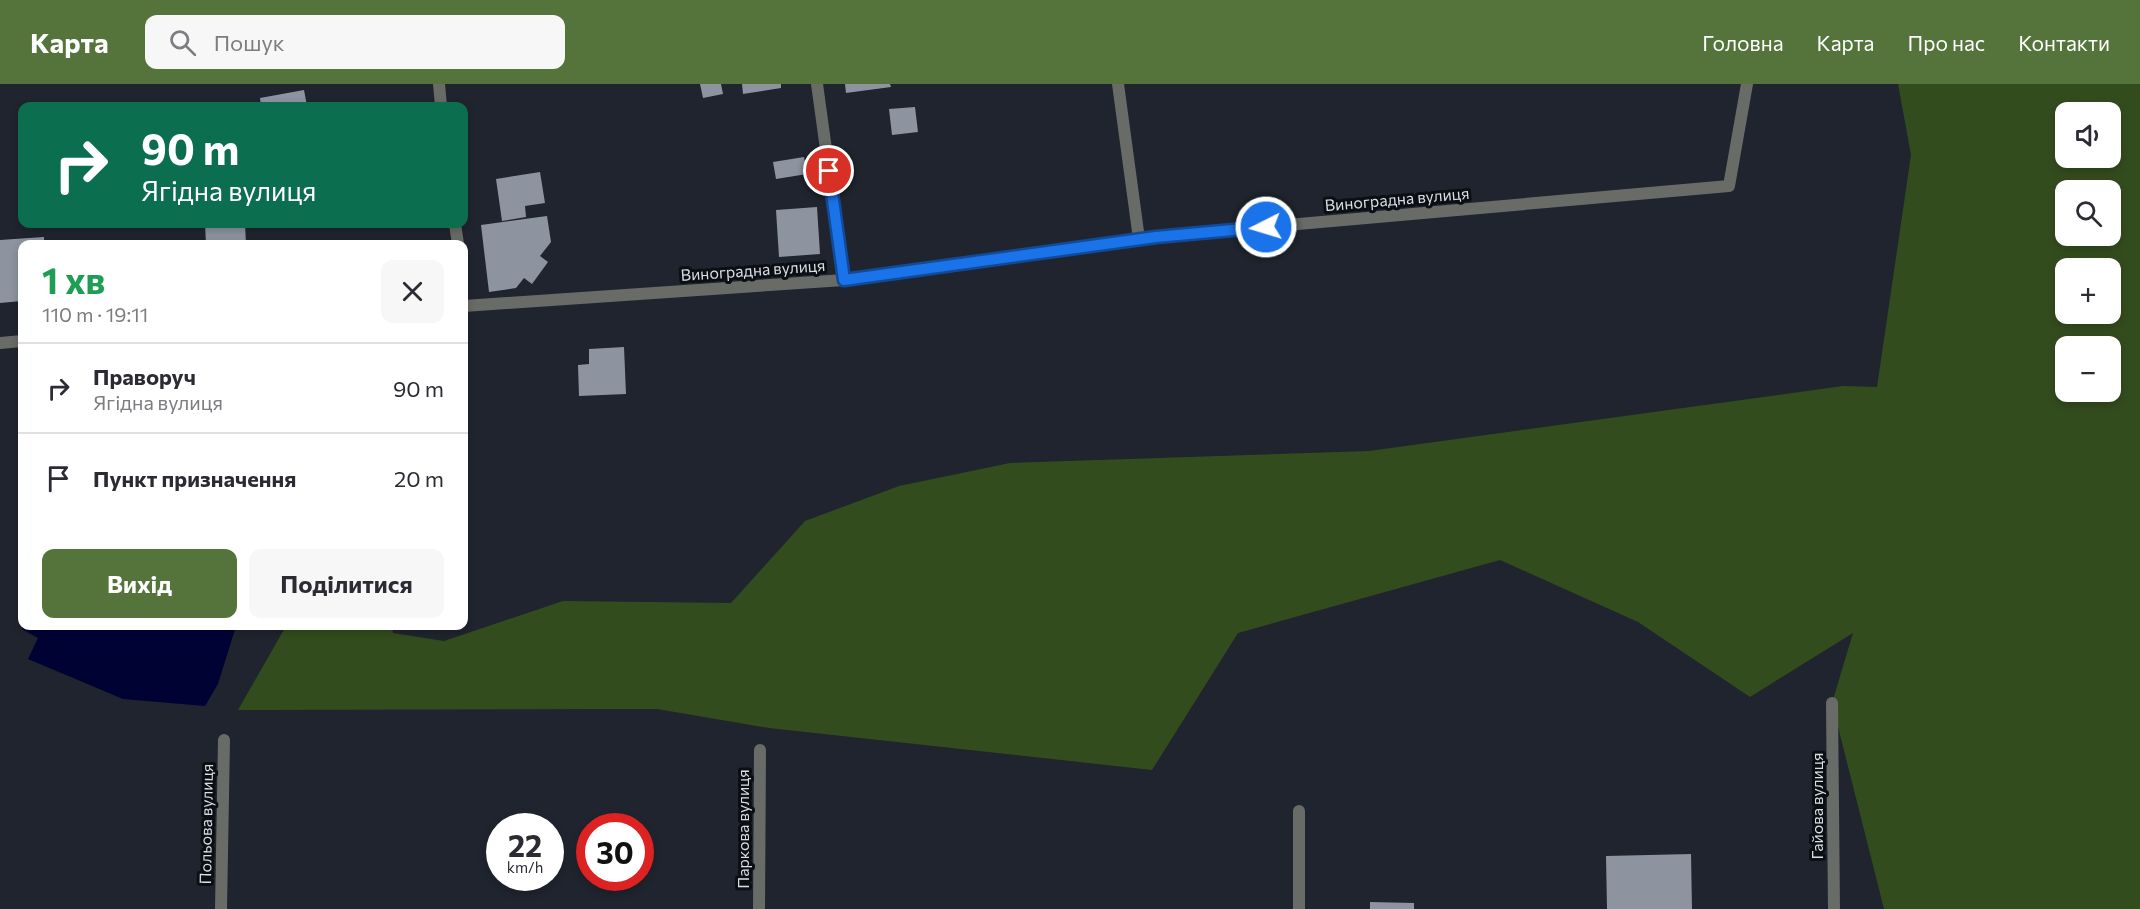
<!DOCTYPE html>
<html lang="uk">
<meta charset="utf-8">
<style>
:root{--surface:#fff;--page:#f7f7f7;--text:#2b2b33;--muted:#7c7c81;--line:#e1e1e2;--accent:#55743c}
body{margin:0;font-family:Commissioner,sans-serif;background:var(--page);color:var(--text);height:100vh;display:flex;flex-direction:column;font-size:22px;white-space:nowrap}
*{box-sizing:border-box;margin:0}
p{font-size:20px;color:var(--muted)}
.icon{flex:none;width:33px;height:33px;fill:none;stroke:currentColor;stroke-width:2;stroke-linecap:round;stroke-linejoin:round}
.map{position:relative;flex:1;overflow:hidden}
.panel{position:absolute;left:18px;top:156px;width:450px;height:390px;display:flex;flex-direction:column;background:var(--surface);border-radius:12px;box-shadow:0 3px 9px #0003}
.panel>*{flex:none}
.guide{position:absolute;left:18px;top:18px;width:450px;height:126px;border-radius:12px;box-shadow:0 3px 9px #0003;background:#0b6e4f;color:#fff;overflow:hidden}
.tools{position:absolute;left:2055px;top:18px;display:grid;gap:12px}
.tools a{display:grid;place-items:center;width:66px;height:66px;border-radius:12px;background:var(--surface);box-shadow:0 3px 9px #0003;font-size:30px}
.speed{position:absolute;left:486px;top:729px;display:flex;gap:12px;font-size:30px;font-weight:700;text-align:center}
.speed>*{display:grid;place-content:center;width:78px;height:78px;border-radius:50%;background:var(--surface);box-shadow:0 3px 9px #0003;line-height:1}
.speed small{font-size:15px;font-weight:400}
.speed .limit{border:9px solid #d22;background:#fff;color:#111}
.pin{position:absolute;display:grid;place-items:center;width:51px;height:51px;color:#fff;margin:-26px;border:3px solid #fff;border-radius:50%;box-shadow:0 2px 6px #0007}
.me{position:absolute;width:66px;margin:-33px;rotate:265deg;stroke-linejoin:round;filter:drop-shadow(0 0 4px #0008)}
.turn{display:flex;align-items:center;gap:21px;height:126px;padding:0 24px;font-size:27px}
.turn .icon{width:78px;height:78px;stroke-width:2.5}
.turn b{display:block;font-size:42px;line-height:51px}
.round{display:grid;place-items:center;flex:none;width:63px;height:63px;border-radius:12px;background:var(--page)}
.overview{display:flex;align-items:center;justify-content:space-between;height:102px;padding:0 24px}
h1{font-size:36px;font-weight:700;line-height:45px;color:#1e9e55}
.action{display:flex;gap:12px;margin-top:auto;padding:12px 24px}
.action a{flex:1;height:69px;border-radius:12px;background:var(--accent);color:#fff;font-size:24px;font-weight:700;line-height:69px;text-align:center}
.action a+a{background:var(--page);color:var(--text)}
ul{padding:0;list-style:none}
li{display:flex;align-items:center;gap:18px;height:90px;padding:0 24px;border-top:2px solid var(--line)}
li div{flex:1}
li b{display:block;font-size:22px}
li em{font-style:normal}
header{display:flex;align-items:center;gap:36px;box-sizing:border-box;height:84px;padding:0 30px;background:var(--accent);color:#fff}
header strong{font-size:28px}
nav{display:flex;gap:33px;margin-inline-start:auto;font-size:21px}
.search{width:420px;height:54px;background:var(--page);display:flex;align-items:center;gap:15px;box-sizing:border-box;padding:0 21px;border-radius:12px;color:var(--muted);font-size:22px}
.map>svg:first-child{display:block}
.green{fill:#334c1e;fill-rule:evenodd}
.water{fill:#000234}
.building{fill:#8d94a0}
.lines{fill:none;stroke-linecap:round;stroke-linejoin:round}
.street{stroke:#686b66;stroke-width:12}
.route-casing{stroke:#114b97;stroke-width:15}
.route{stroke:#1a73e8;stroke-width:10}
.labels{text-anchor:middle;stroke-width:6;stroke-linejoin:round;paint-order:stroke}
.street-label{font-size:16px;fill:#dadee4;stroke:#0b0e12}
</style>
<header>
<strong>Карта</strong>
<div class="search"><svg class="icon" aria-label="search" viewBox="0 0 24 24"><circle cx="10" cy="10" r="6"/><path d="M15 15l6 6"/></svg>Пошук</div>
<nav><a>Головна</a><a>Карта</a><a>Про нас</a><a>Контакти</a></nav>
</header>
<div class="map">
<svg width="2140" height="825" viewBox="0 0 2140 825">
<rect width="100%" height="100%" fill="#1f242e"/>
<path class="green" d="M1898,0H2140V825H1884L1832,619L1853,549L1750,613L1638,538L1500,476L1238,549L1152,686L769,644L657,625L238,626L286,542H392L393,549L444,557L563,517L731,519L805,437L899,402L1010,379L1369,367L1843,302L1877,303L1911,71ZM2066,28H2110V74H2066ZM2066,106H2110V152H2066ZM2066,184H2110V230H2066ZM2066,262H2110V308H2066Z"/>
<polygon class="water" points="22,541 22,542 236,542 218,600 205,622 123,615 28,575 38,554 22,545"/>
<g class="building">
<polygon points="700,0 721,0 723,10 703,14"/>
<polygon points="742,0 781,0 781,4 743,10"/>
<polygon points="845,0 890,0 891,3 846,9"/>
<polygon points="304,6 307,22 261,22 260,14"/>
<polygon points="915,23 918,48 892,51 889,25"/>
<polygon points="804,73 807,90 776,95 773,78"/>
<polygon points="540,88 545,119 525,122 526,133 502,137 496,95"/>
<polygon points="817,123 820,170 779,173 776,126"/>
<polygon points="547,132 551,158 540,172 548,178 532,200 524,194 516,204 489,208 481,141"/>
<polygon points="205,140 245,140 246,160 206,160"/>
<polygon points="44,153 44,160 22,160 22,217 0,219 0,156"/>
<polygon points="624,263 626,310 579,312 578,281 589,280 589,265"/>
<polygon points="1691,770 1692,825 1607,825 1606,772"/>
<polygon points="1370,818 1414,819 1414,825 1370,825"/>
</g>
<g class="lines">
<g class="street">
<polyline points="439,0 441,22"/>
<polyline points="817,0 844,196"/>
<polyline points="1118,0 1139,155"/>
<polyline points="455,140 458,160"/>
<polyline points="464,222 844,196 1174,151 1729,102 1747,0"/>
<polyline points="0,259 22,257"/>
<polyline points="1832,619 1834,825"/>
<polyline points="1299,727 1299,825"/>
<polyline points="221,825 224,656"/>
<polyline points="759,825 760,666"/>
</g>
</g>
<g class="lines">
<defs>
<polyline id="route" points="829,87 844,196 1156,153 1266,143"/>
</defs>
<use href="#route" class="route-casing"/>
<use href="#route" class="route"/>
</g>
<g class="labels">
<g class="street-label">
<text transform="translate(1397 115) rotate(-5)" y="6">Виноградна вулиця</text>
<text transform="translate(753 186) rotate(-4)" y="6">Виноградна вулиця</text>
<text transform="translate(1817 722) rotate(-90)" y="6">Гайова вулиця</text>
<text transform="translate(206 740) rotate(-89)" y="6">Польова вулиця</text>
<text transform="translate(743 745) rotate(-90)" y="6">Паркова вулиця</text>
</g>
</g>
</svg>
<div class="tools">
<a><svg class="icon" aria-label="sound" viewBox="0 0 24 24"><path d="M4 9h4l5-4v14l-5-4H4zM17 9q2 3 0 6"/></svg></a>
<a><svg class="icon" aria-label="search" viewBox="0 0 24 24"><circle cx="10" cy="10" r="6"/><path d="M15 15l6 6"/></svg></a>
<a>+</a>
<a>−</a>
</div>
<div class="speed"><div>22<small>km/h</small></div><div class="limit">30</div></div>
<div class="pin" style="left:829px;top:87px;background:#d93025"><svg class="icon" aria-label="arrive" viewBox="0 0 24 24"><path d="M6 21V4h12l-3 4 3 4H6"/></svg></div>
<svg class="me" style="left:1266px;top:143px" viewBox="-20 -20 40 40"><circle r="17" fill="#1a73e8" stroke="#fff" stroke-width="3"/><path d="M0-11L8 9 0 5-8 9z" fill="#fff"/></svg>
<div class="guide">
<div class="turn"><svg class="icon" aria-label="right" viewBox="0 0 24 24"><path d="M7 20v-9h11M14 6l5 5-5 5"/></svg><div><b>90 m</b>Ягідна вулиця</div></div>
</div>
<section class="panel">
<div class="overview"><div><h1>1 хв</h1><p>110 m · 19:11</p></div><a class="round"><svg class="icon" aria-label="close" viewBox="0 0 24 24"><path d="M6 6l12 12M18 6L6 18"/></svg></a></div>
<ul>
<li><svg class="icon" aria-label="right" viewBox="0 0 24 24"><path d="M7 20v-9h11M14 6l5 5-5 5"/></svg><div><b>Праворуч</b><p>Ягідна вулиця</p></div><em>90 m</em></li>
<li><svg class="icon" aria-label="arrive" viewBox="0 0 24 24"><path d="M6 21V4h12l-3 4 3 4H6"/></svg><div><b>Пункт призначення</b></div><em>20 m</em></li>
</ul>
<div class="action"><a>Вихід</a><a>Поділитися</a></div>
</section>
</div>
